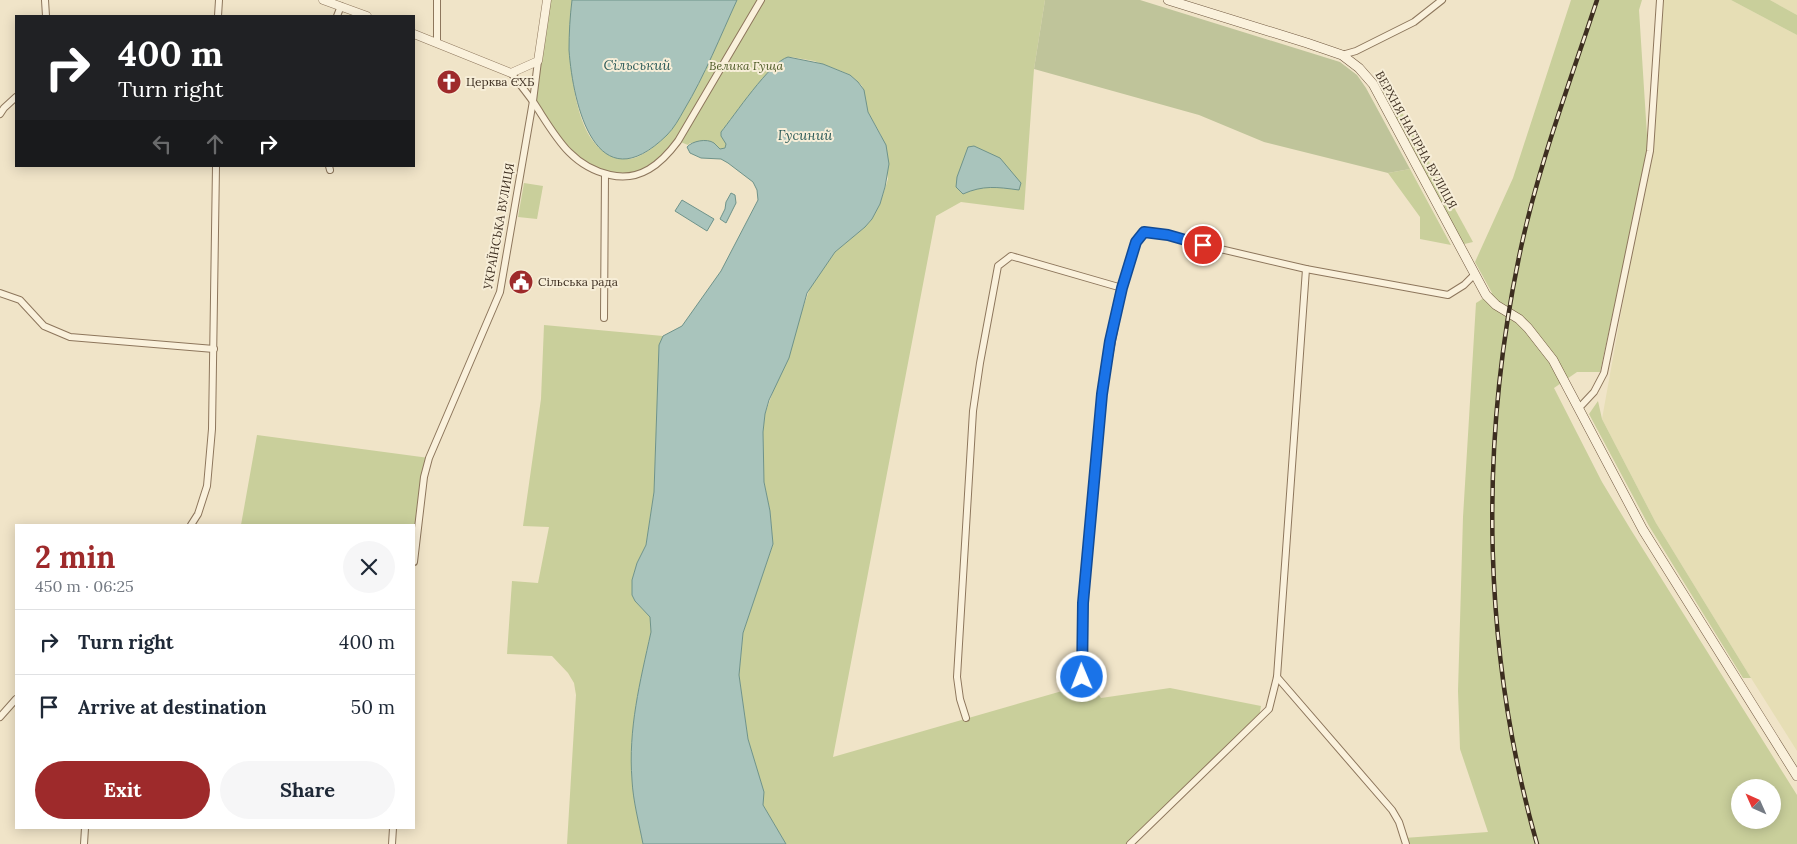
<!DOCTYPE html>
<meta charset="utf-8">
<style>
:root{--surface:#fff;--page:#f6f6f7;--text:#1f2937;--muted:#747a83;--line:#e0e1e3;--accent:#9e2a2b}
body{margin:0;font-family:Lora,serif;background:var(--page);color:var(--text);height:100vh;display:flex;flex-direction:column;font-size:19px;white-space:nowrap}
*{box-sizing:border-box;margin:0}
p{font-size:16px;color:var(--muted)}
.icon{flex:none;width:28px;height:28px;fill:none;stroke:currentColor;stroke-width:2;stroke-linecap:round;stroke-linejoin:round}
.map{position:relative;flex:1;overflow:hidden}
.panel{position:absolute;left:15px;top:524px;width:400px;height:305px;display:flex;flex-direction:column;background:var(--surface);border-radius:0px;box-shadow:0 2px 12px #0003}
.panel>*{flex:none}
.top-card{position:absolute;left:15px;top:15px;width:400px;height:152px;border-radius:0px;box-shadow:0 2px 12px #0003;background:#202124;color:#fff;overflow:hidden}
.needle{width:32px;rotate:315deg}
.buttons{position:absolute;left:1731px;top:779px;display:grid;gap:10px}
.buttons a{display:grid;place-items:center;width:50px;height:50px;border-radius:50%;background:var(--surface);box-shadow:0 2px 12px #0003;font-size:25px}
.pin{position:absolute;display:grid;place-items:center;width:42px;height:42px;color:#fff;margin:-21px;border:2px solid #fff;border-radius:50%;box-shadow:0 1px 5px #0007}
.me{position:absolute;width:55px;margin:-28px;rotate:359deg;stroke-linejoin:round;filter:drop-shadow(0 0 4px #0008)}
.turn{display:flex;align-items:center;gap:18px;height:105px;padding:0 20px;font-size:22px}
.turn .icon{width:65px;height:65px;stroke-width:2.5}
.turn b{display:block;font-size:35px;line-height:42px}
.lanes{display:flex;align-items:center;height:48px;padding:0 20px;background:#0003;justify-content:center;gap:25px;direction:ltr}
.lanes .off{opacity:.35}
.round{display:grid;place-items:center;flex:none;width:52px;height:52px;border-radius:26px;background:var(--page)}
.headline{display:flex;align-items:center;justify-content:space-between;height:85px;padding:0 20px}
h1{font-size:30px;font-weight:700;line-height:38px;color:var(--accent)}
.action{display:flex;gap:10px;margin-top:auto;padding:10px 20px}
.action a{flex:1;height:58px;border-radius:30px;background:var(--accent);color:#fff;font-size:20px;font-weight:700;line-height:58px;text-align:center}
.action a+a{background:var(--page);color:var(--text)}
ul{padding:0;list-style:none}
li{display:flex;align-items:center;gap:15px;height:65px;padding:0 20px;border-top:1px solid var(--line)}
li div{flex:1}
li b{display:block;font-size:19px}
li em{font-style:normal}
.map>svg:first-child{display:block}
.farmland{fill:#e6deb5}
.green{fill:#c9cf9b;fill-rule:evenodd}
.cemetery{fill:#bfc49a}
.water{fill:#a9c4bc;stroke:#6f938a}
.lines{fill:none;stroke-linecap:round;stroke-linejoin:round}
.minor-casing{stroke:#8d765c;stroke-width:8}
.tertiary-casing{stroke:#8d765c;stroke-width:9}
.secondary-casing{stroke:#6f573f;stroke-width:10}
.minor{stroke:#faf1dc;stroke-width:6}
.tertiary{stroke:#faf1dc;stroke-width:8}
.secondary{stroke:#faf1dc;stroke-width:9}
.rail-casing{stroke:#3d2e20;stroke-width:4.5}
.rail{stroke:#f7eed8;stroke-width:2.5;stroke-dasharray:8;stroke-linecap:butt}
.route-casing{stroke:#114b97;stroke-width:12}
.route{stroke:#1a73e8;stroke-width:9}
.labels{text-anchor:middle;stroke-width:4;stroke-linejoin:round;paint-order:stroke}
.park-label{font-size:12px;font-style:italic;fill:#4d5a26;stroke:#f7eed8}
.poi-label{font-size:12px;fill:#3d2e20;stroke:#f7eed8;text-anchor:start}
.street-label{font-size:12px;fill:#3d2e20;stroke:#f7eed8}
.water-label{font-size:14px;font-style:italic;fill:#2f5d5a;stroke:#f7eed8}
</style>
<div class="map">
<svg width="1797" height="844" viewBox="0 0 1797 844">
<rect width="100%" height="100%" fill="#f0e4c8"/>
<g class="farmland">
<polygon points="1660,0 1731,0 1797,35 1797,751 1751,678 1656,523 1602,419 1650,151"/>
<polygon points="1770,0 1797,0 1797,15"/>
</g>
<g class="green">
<path d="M547,0H572C568,39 567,148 618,157C621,158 626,159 629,159C642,158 658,144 667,135C674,128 679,118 684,110C705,75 720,37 737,0H1045L1034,69L1024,210L961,202L936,216L833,757L1090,683L1101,698L1170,688L1261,706L1259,718L1130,844H786L763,805V792L748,739L739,675L743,633L773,544L770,511L764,482L763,432L765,414L810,288L835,252L865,227L872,219L880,204L888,179L881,135L868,112L862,86L858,82L850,75L841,71L814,61L791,57L778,62L764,78L724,149H720L712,142L690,143L688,145L678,141L646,171L614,176L574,157L533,101Z"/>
<path d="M1571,0H1642L1639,10L1648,151L1600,372H1577L1554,388L1602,482L1631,530L1797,795V844H1406L1404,838L1488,832L1460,749L1458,691L1463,517L1476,303L1492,293L1475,262L1513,178ZM1740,788H1772V820H1740Z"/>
<polygon points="1731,0 1770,0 1797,15 1797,35"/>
<polygon points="1379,80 1387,85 1473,242 1460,245 1380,97"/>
<polygon points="1410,169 1451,245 1420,239 1420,217 1388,173"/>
<polygon points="524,183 543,186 537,219 518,217"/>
<path d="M544,325L663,336L659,346L654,492L646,545L637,563L632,580V595L635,601L650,617L651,632C640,682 628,729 632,780C633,801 639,823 643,844H567L576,695L574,683L568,673L552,656L507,654L512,581L538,583L549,527L523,526L541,399Z"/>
<polygon points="1598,401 1602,419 1656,523 1751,678 1743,678 1649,526 1589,414"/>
<polygon points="257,435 429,458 414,562 414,525 241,525"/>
</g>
<polygon class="cemetery" points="1045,0 1140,0 1340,62 1357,75 1366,88 1410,169 1388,173 1264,142 1199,115 1034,69"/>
<g class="water">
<path d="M572,0H737C720,37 705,75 684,110C679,119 674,128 667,135C596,205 573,105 569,50C569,33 570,16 572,0Z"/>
<path d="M788,57L823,64L850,75L858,82L864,90L868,112L886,145L889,164L885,187L880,204L872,219L865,227L835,252L807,293L789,358L769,400L765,414L763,432L764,482L770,511L773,544L743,633L739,675L748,739L764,792L763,805L786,844H643C639,823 633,801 632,780C628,729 640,682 651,632L650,617L635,601L632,595V580L637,563L646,545L654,492L659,345L663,336L682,326L721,271L758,200L757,190L753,182L728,163L721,159L701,158L690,153L687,147C692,141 707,138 714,143C716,145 718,147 720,149L725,148L726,144L721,136V132C734,116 770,62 788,57Z"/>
<path d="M974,146L1000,158L1021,183L1019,190C997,187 983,185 963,194L956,187L957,177L968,147Z"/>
<polygon points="731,193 735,195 736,203 726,223 720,219 725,209 726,202"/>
<polygon points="682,200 714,219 707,231 675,211"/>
</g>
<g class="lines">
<defs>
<g id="minor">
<polyline points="45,0 46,16"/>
<polyline points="437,0 437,43"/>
<polyline points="218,16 219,0"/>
<polyline points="337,16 341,6"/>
<polyline points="1342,55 1356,51 1414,22 1442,0"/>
<path d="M511,73C519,83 527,93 534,103C555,135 570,166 610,175C640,182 661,164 678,141L761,0"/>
<polyline points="0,114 4,108 16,97"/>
<polyline points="329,166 330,170"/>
<polyline points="0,293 20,300 44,326 70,337 214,349"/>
<polyline points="604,318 605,174"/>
<polyline points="1579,408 1594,392 1604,373 1650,151 1660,0"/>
<polyline points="191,525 198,514 207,486 212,429 216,166"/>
<polyline points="414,562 424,477 429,458 500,292 533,101 538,61"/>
<polyline points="1082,677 1083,603 1102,394 1122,288"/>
<polyline points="1277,677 1392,810 1399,822 1406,844"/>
<polyline points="0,717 16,699"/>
<polyline points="966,718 960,699 957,677 973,411 980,363 998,266 1011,256 1122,288 1136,242 1144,232 1168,235 1186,241 1306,269 1448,295 1464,285 1474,275"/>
<polyline points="84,844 85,828"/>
<polyline points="392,844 393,828"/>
<polyline points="1130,844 1269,709 1277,677 1306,269"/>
</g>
<g id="tertiary">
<polyline points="323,0 367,16"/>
<polyline points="414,34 511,73 538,61 547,0"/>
</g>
<polyline id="secondary" points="1168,0 1307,43 1342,55 1359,68 1373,84 1486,295 1496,305 1519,319 1528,328 1553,360 1643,530 1797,776"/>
</defs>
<use href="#minor" class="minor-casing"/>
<use href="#tertiary" class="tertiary-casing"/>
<use href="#secondary" class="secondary-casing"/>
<use href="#minor" class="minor"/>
<use href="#tertiary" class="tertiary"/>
<use href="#secondary" class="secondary"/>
<defs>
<path id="rail" d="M1537,844C1483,654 1479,450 1519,257C1537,169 1569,85 1597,0"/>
</defs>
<use href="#rail" class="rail-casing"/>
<use href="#rail" class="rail"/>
</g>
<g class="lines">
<defs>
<polyline id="route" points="1082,677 1083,603 1102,394 1110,341 1122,288 1136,242 1144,232 1168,235 1203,245"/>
</defs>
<use href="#route" class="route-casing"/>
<use href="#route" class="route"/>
</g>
<defs>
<symbol id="church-disc" viewBox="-11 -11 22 22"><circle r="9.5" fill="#9e2a2b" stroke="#f7eed8"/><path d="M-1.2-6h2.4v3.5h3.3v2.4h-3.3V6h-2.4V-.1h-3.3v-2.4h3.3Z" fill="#fff"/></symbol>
<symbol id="civic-disc" viewBox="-11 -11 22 22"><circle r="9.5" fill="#9e2a2b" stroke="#f7eed8"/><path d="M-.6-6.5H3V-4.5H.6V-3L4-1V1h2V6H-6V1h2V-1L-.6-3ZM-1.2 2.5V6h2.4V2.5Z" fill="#fff"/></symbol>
</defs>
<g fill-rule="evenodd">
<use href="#church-disc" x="435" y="68" width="28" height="28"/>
<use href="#civic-disc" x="507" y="268" width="28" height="28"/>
</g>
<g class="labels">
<g class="park-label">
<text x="746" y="70">Велика Гуща</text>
</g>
<g class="poi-label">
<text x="466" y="86">Церква ЄХБ</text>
<text x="538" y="286">Сільська рада</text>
</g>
<g class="street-label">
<text transform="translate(1416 140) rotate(61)" y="4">ВЕРХНЯ НАГІРНА ВУЛИЦЯ</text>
<text transform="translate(499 226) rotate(-80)" y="4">УКРАЇНСЬКА ВУЛИЦЯ</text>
</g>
<g class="water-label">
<text x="637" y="70">Сільський</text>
<text x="805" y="140">Гусиний</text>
</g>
</g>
</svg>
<div class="buttons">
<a><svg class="needle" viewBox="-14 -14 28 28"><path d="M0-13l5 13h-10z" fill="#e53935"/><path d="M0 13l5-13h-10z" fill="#747a83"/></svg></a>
</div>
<div class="pin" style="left:1203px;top:245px;background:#d93025"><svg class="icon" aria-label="arrive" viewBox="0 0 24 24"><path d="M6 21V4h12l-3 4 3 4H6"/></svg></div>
<svg class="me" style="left:1082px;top:677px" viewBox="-20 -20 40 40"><circle r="17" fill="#1a73e8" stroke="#fff" stroke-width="3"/><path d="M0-11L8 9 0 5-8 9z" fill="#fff"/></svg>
<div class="top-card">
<div class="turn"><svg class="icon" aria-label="right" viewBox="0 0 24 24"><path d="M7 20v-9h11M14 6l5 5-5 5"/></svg><div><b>400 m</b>Turn right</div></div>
<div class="lanes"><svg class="icon off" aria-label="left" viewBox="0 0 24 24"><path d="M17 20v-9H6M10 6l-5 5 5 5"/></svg><svg class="icon off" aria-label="ahead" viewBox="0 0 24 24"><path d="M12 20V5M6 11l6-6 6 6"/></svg><svg class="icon" aria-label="right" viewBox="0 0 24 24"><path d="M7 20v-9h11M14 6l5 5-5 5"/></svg></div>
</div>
<section class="panel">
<div class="headline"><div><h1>2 min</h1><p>450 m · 06:25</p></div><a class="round"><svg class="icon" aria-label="close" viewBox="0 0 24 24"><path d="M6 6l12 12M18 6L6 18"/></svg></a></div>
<ul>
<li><svg class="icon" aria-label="right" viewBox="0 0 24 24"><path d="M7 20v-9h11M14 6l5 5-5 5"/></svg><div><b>Turn right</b></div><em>400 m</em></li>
<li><svg class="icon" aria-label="arrive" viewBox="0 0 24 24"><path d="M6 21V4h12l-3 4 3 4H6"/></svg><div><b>Arrive at destination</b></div><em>50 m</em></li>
</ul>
<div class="action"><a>Exit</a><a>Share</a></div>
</section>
</div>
